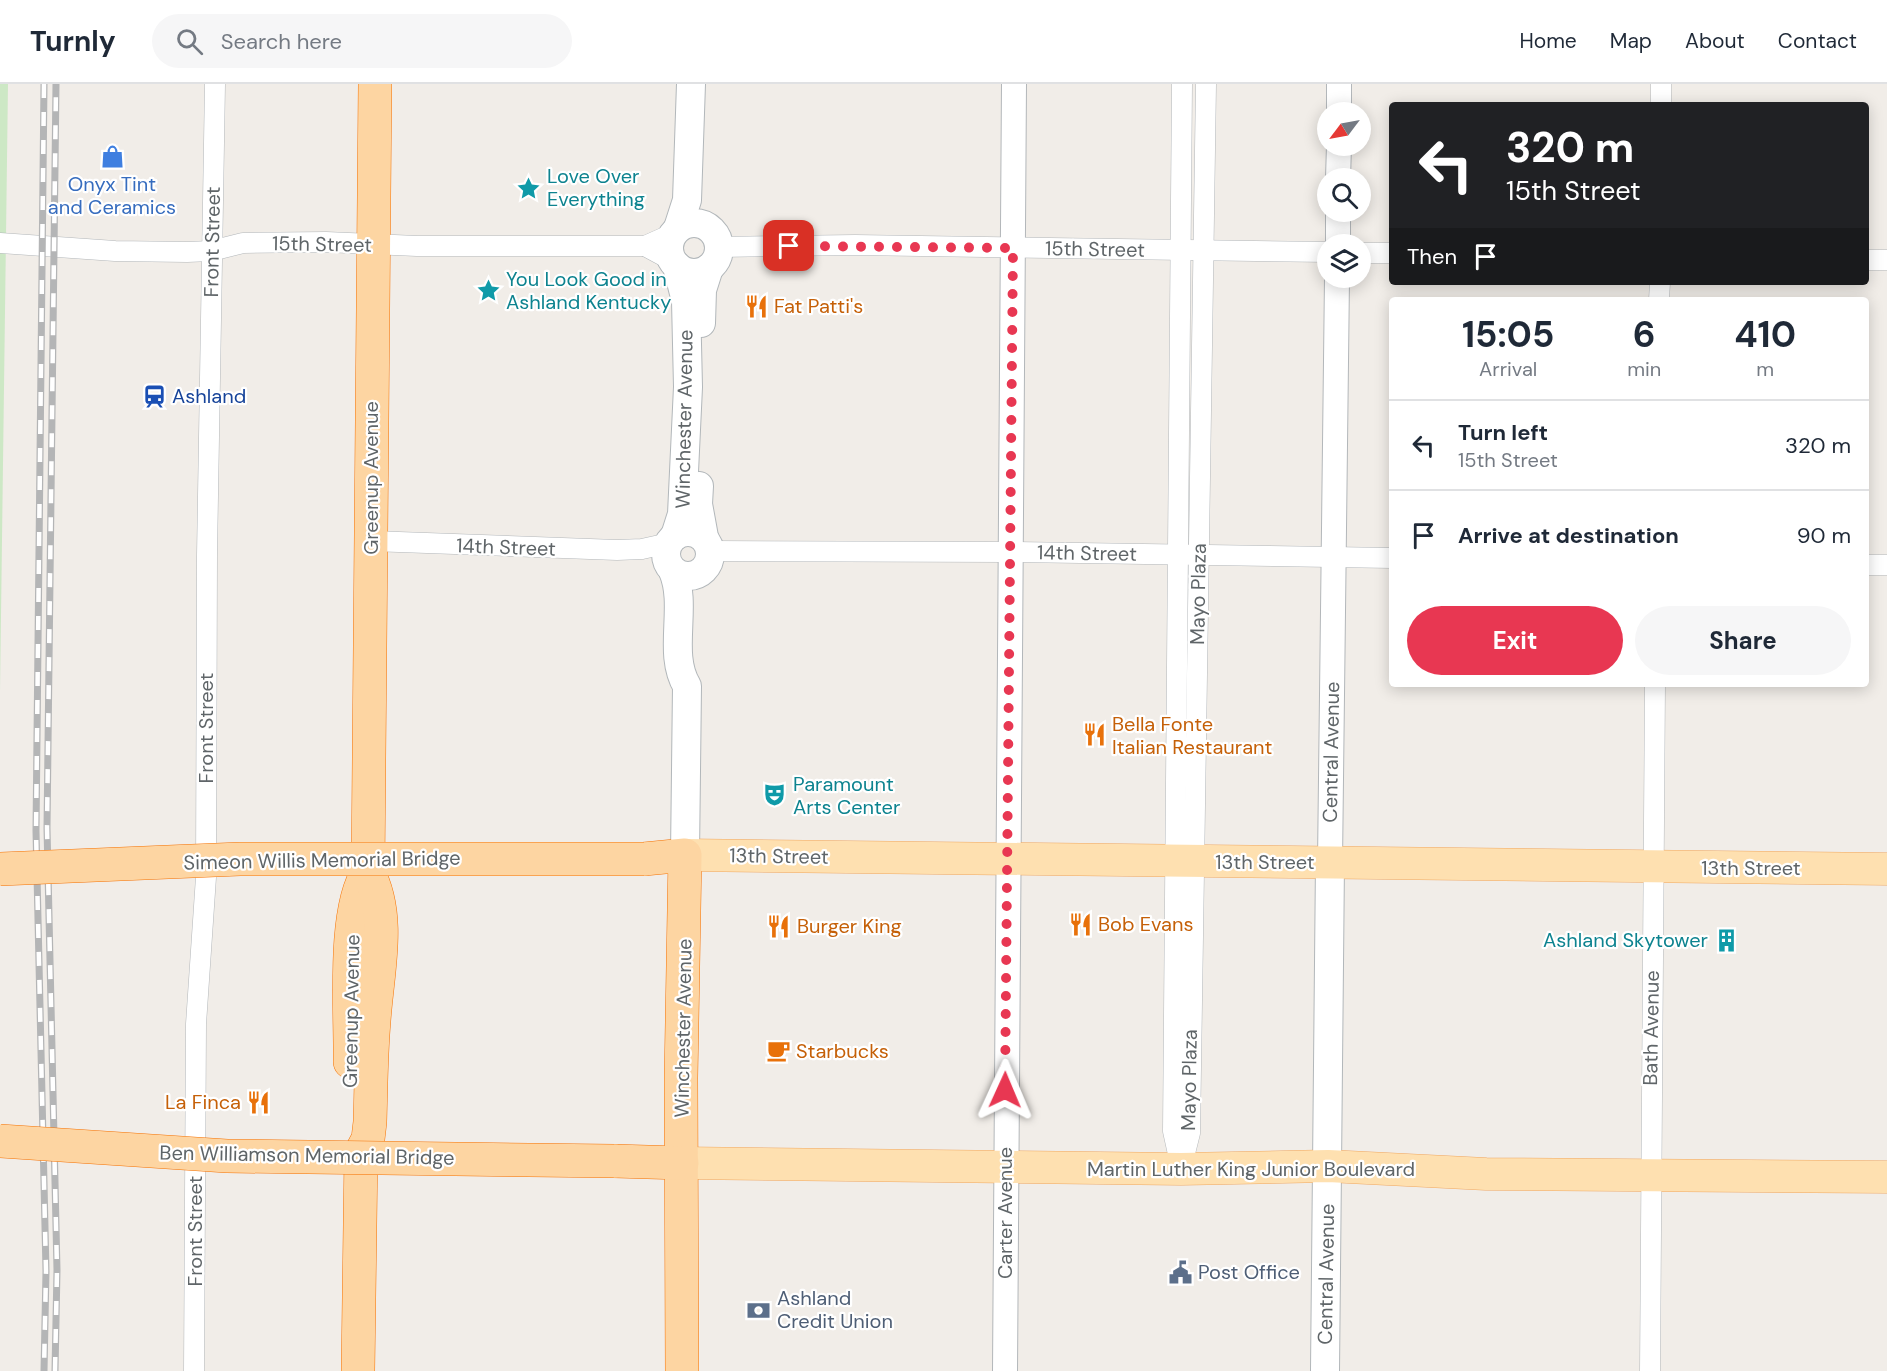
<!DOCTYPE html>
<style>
:root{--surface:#fff;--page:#f6f6f7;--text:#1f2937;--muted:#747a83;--line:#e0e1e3;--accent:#e83752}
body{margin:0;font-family:"DM Sans",sans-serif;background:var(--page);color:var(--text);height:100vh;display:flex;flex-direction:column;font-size:22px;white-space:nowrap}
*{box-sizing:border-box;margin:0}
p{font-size:20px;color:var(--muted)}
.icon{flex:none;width:33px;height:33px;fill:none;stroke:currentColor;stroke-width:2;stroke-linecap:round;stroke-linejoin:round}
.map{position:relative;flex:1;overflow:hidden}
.details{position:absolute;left:1389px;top:213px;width:480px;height:390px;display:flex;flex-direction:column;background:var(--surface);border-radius:6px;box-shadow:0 3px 15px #0003}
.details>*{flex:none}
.top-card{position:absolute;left:1389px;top:18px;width:480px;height:183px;border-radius:6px;box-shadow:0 3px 15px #0003;background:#202124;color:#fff;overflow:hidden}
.needle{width:39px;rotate:238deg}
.fabs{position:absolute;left:1317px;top:18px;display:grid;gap:12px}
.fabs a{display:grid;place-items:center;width:54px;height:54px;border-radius:50%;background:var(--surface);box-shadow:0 3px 15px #0003;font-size:30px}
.pin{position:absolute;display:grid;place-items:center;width:51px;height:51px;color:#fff;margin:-26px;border-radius:12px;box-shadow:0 3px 9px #0006}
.me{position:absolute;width:66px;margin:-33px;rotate:1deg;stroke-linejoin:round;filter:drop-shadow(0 0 4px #0008)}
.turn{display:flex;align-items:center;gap:21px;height:126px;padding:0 18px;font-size:27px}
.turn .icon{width:78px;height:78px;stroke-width:2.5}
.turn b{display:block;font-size:42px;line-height:51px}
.then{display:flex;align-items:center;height:57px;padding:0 18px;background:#0003;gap:12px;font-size:22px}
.eta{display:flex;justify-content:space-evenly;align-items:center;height:102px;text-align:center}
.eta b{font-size:36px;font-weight:700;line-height:42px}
.cta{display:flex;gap:12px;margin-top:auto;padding:12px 18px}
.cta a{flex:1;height:69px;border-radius:36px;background:var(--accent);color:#fff;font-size:24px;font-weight:700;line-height:69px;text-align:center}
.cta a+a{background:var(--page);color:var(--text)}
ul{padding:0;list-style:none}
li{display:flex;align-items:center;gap:18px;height:90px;padding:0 18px;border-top:2px solid var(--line)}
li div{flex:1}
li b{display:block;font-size:22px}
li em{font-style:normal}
header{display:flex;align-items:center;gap:36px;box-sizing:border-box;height:84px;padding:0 30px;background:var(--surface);border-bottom:2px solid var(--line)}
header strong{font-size:28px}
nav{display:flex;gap:33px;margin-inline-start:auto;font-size:21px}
.search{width:420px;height:54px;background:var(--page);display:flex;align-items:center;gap:15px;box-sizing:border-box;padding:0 21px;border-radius:33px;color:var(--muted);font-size:22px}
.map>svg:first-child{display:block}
.green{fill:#cde8c5}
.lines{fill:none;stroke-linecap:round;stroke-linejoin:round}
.minor-casing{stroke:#b3b7ba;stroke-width:21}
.tertiary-casing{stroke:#b3b7ba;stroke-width:26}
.secondary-casing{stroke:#b2b7ba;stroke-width:30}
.primary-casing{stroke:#f0a862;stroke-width:33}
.trunk-casing{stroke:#f67203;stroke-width:34}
.minor{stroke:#fff;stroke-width:20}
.tertiary{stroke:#fff;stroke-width:24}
.secondary{stroke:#fff;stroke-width:28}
.primary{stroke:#fee0b0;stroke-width:32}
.trunk{stroke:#fdd5a2;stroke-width:33}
.rail-casing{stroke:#b4b5b6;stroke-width:7}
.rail{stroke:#fff;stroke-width:4.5;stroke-dasharray:14;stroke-linecap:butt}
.trunk-bridge-casing{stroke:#f67203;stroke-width:34;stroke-linecap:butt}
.trunk-bridge{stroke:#fdd5a2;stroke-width:33}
.route{stroke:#e83752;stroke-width:10;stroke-dasharray:0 18}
.labels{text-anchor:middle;stroke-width:4.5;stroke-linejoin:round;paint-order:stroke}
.culture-label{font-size:20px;fill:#0d838f;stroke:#fff;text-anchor:start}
.shop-label{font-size:20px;fill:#366cbe;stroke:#fff}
.street-label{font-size:20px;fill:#5f6568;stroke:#fff}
.food-label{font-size:20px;fill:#c56008;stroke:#fff;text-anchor:start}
.transit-label{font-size:20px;fill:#164399;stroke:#fff;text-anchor:start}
.service-label{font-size:20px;fill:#4e5e75;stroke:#fff;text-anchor:start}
</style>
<header>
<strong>Turnly</strong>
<div class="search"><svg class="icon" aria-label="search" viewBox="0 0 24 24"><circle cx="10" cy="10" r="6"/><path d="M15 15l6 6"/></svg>Search here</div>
<nav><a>Home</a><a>Map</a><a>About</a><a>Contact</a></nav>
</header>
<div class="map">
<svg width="1887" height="1287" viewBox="0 0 1887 1287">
<rect width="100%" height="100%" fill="#f1ede8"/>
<polygon class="green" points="0,0 8,0 0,608"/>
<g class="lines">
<defs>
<g id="minor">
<polyline points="1661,21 1661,0"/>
<polyline points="0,159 115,167 187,168 211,167 243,159 326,158 417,162 645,162 672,150"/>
<polyline points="645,162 671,176"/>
<polyline points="719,163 855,161 1328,168"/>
<polyline points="1360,169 1392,169"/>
<polyline points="1866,176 1887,176"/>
<polyline points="1659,216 1660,198"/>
<polyline points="371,457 617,466 642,465 669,459"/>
<polyline points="711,467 1009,468 1392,474"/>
<polyline points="1866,481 1887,481"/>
<polyline points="1180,1079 1173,1047 1182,0"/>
<polyline points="1181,1085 1190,1049 1206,0"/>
<polyline points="194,1287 196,940 206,793 207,471 215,0"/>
<polyline points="1650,1287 1655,600"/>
</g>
<g id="tertiary">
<polyline points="1339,28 1339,0"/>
<polyline points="1338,94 1339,62"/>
<polyline points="1338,160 1338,128"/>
<polyline points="1330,778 1337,194"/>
<polyline points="1005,1287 1014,0"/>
</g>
<g id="secondary">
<circle cx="694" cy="164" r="25"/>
<polyline points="678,144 687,116 691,0"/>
<polyline points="701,239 702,206 709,184"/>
<polyline points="699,402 698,420 704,453"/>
<circle cx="688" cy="470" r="22"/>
<polyline points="675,452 682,430 688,303 686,217 677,182"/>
<path d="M673,487C688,523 667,569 687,602L685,771"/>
<polyline points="1325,1287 1330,778"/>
</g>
<g id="primary">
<polyline points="685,771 1887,785"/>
<polyline points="682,1079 1181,1085 1328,1082 1486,1090 1887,1093"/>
</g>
<g id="trunk">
<polyline points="644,775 685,771 681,994 682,1287"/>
<path d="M350,978C351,929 342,827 368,788"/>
<polyline points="614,1077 682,1079"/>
<path d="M358,1287L361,1068L368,1055L370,1038C371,1005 371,971 374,937C377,889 392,833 368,788L375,0"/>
</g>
</defs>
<use href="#minor" class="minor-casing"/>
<use href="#tertiary" class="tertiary-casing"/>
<use href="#secondary" class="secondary-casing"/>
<use href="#primary" class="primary-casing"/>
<use href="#trunk" class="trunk-casing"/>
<use href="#minor" class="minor"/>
<use href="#tertiary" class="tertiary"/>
<use href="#secondary" class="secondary"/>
<use href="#primary" class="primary"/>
<use href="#trunk" class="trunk"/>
<defs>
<g id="rail">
<polyline points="44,0 36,747 46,1187 44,1287"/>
<polyline points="55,1287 57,1186 47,744 56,0"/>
</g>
</defs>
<use href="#rail" class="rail-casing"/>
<use href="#rail" class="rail"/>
<defs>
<g id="trunk-bridge">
<polyline points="0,785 240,775 644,775"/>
<polyline points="0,1057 227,1072 614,1077"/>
</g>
</defs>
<use href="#trunk-bridge" class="trunk-bridge-casing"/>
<use href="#trunk-bridge" class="trunk-bridge"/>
</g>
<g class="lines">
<polyline class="route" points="789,162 1013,164 1005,1006"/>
</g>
<defs>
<symbol id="shop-bare" viewBox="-9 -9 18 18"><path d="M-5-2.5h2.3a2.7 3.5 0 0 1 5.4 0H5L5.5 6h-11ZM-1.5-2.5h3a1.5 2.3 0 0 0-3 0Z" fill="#3f7fe0" stroke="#fff" stroke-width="2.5" paint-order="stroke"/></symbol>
<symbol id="sight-bare" viewBox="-9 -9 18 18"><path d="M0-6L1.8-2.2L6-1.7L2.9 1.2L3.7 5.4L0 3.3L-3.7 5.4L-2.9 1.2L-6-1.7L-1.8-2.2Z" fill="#0f9aa8" stroke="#fff" stroke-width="2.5" paint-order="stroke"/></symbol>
<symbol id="restaurant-bare" viewBox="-9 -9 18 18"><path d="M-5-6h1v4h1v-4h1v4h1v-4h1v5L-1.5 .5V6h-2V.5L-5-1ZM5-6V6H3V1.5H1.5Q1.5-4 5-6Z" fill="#e8710a" stroke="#fff" stroke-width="2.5" paint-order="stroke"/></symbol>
<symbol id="station-bare" viewBox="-9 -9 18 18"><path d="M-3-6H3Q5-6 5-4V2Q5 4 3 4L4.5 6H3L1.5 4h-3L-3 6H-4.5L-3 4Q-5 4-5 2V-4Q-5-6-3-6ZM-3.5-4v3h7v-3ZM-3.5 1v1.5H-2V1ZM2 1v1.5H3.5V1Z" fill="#1a4fb4" stroke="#fff" stroke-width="2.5" paint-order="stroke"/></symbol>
<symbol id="theatre-bare" viewBox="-9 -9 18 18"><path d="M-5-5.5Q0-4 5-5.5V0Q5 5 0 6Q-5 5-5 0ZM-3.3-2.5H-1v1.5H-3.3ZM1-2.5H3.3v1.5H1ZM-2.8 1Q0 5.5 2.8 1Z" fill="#0f9aa8" stroke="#fff" stroke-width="2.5" paint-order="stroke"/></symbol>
<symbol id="building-bare" viewBox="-9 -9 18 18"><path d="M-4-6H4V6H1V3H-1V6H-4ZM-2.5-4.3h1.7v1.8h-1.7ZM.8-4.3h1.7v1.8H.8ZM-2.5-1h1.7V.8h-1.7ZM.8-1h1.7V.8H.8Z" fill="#0f9aa8" stroke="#fff" stroke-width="2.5" paint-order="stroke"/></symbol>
<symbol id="cafe-bare" viewBox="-9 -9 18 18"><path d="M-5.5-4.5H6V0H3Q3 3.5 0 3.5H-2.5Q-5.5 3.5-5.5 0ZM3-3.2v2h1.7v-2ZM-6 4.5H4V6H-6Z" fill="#e8710a" stroke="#fff" stroke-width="2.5" paint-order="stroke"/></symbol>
<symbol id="civic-bare" viewBox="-9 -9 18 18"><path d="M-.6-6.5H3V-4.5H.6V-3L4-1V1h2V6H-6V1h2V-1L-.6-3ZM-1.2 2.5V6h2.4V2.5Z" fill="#5c6f8a" stroke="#fff" stroke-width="2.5" paint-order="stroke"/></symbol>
<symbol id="bank-bare" viewBox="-9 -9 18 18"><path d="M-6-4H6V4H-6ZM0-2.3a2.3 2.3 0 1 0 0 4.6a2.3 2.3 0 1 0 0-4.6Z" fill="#5c6f8a" stroke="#fff" stroke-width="2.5" paint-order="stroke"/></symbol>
</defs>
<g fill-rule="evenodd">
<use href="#shop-bare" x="96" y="56" width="33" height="33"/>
<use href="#sight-bare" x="512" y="88" width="33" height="33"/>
<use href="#sight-bare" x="472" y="190" width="33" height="33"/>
<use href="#restaurant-bare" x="740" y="206" width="33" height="33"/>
<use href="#station-bare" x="138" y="296" width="33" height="33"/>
<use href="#restaurant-bare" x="1078" y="634" width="33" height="33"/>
<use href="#theatre-bare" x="758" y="694" width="33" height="33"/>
<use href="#restaurant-bare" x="1064" y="824" width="33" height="33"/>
<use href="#restaurant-bare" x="762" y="826" width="33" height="33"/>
<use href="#building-bare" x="1710" y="840" width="33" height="33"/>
<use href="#cafe-bare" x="762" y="950" width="33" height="33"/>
<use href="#restaurant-bare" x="242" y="1002" width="33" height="33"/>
<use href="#civic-bare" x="1164" y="1172" width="33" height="33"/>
<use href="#bank-bare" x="742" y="1210" width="33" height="33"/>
</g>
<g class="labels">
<g class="culture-label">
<text x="547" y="99">Love Over<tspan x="547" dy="23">Everything</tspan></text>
<text x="506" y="202">You Look Good in<tspan x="506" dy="23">Ashland Kentucky</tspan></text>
<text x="793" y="707">Paramount<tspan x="793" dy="23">Arts Center</tspan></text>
<text x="1708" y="863" text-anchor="end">Ashland Skytower</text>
</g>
<g class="shop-label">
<text x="112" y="107">Onyx Tint<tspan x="112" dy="23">and Ceramics</tspan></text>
</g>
<g class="street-label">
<text transform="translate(212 158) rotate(-89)" y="7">Front Street</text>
<text transform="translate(322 160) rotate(1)" y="7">15th Street</text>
<text transform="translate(1095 165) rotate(1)" y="7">15th Street</text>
<text transform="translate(684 335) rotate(-89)" y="7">Winchester Avenue</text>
<text transform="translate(371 394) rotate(-90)" y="7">Greenup Avenue</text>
<text transform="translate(506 463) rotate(2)" y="7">14th Street</text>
<text transform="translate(1087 469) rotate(1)" y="7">14th Street</text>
<text transform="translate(1198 510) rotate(-89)" y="7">Mayo Plaza</text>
<text transform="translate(206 644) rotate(-90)" y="7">Front Street</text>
<text transform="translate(1331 668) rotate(-89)" y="7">Central Avenue</text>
<text transform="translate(779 772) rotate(1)" y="7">13th Street</text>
<text transform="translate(322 776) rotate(-1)" y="7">Simeon Willis Memorial Bridge</text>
<text x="1265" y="785">13th Street</text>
<text x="1751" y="791">13th Street</text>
<text transform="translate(351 927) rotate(-89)" y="7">Greenup Avenue</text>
<text transform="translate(683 944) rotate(-89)" y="7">Winchester Avenue</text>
<text transform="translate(1651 944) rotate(-89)" y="7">Bath Avenue</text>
<text transform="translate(1189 996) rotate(-89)" y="7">Mayo Plaza</text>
<text transform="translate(307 1071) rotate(1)" y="7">Ben Williamson Memorial Bridge</text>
<text x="1251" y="1092">Martin Luther King Junior Boulevard</text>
<text transform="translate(1005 1129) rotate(-90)" y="7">Carter Avenue</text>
<text transform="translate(195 1147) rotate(-90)" y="7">Front Street</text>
<text transform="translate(1326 1190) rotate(-89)" y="7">Central Avenue</text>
</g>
<g class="food-label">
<text x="774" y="229">Fat Patti's</text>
<text x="1112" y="647">Bella Fonte<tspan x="1112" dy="23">Italian Restaurant</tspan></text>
<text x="1098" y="847">Bob Evans</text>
<text x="797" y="849">Burger King</text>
<text x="796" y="974">Starbucks</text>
<text x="241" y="1025" text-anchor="end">La Finca</text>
</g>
<g class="transit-label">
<text x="172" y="319">Ashland</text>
</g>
<g class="service-label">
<text x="1198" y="1195">Post Office</text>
<text x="777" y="1221">Ashland<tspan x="777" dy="23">Credit Union</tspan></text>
</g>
</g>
</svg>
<div class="fabs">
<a><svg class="needle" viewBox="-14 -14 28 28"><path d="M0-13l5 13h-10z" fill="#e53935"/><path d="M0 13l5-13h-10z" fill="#747a83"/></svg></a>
<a><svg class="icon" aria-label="search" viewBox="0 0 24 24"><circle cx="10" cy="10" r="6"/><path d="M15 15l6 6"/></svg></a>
<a><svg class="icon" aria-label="layers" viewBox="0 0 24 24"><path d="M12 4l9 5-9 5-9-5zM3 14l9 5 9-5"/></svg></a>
</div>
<div class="pin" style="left:789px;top:162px;background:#d93025"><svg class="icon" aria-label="arrive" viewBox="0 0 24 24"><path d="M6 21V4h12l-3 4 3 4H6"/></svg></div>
<svg class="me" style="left:1005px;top:1006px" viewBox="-20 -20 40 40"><path d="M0-17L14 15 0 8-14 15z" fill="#e83752" stroke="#fff" stroke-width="4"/></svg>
<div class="top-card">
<div class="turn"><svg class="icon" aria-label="left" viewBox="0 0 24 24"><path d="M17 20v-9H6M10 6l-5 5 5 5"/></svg><div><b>320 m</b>15th Street</div></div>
<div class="then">Then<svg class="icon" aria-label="arrive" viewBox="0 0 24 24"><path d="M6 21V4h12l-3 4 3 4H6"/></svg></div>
</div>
<section class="details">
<div class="eta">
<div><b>15:05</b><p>Arrival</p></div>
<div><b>6</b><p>min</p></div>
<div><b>410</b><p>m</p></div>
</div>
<ul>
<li><svg class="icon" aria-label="left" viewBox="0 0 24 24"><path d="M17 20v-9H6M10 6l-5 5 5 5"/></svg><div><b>Turn left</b><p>15th Street</p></div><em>320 m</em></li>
<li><svg class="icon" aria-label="arrive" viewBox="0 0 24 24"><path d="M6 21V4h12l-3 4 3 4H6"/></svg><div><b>Arrive at destination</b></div><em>90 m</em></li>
</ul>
<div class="cta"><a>Exit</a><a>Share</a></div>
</section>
</div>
